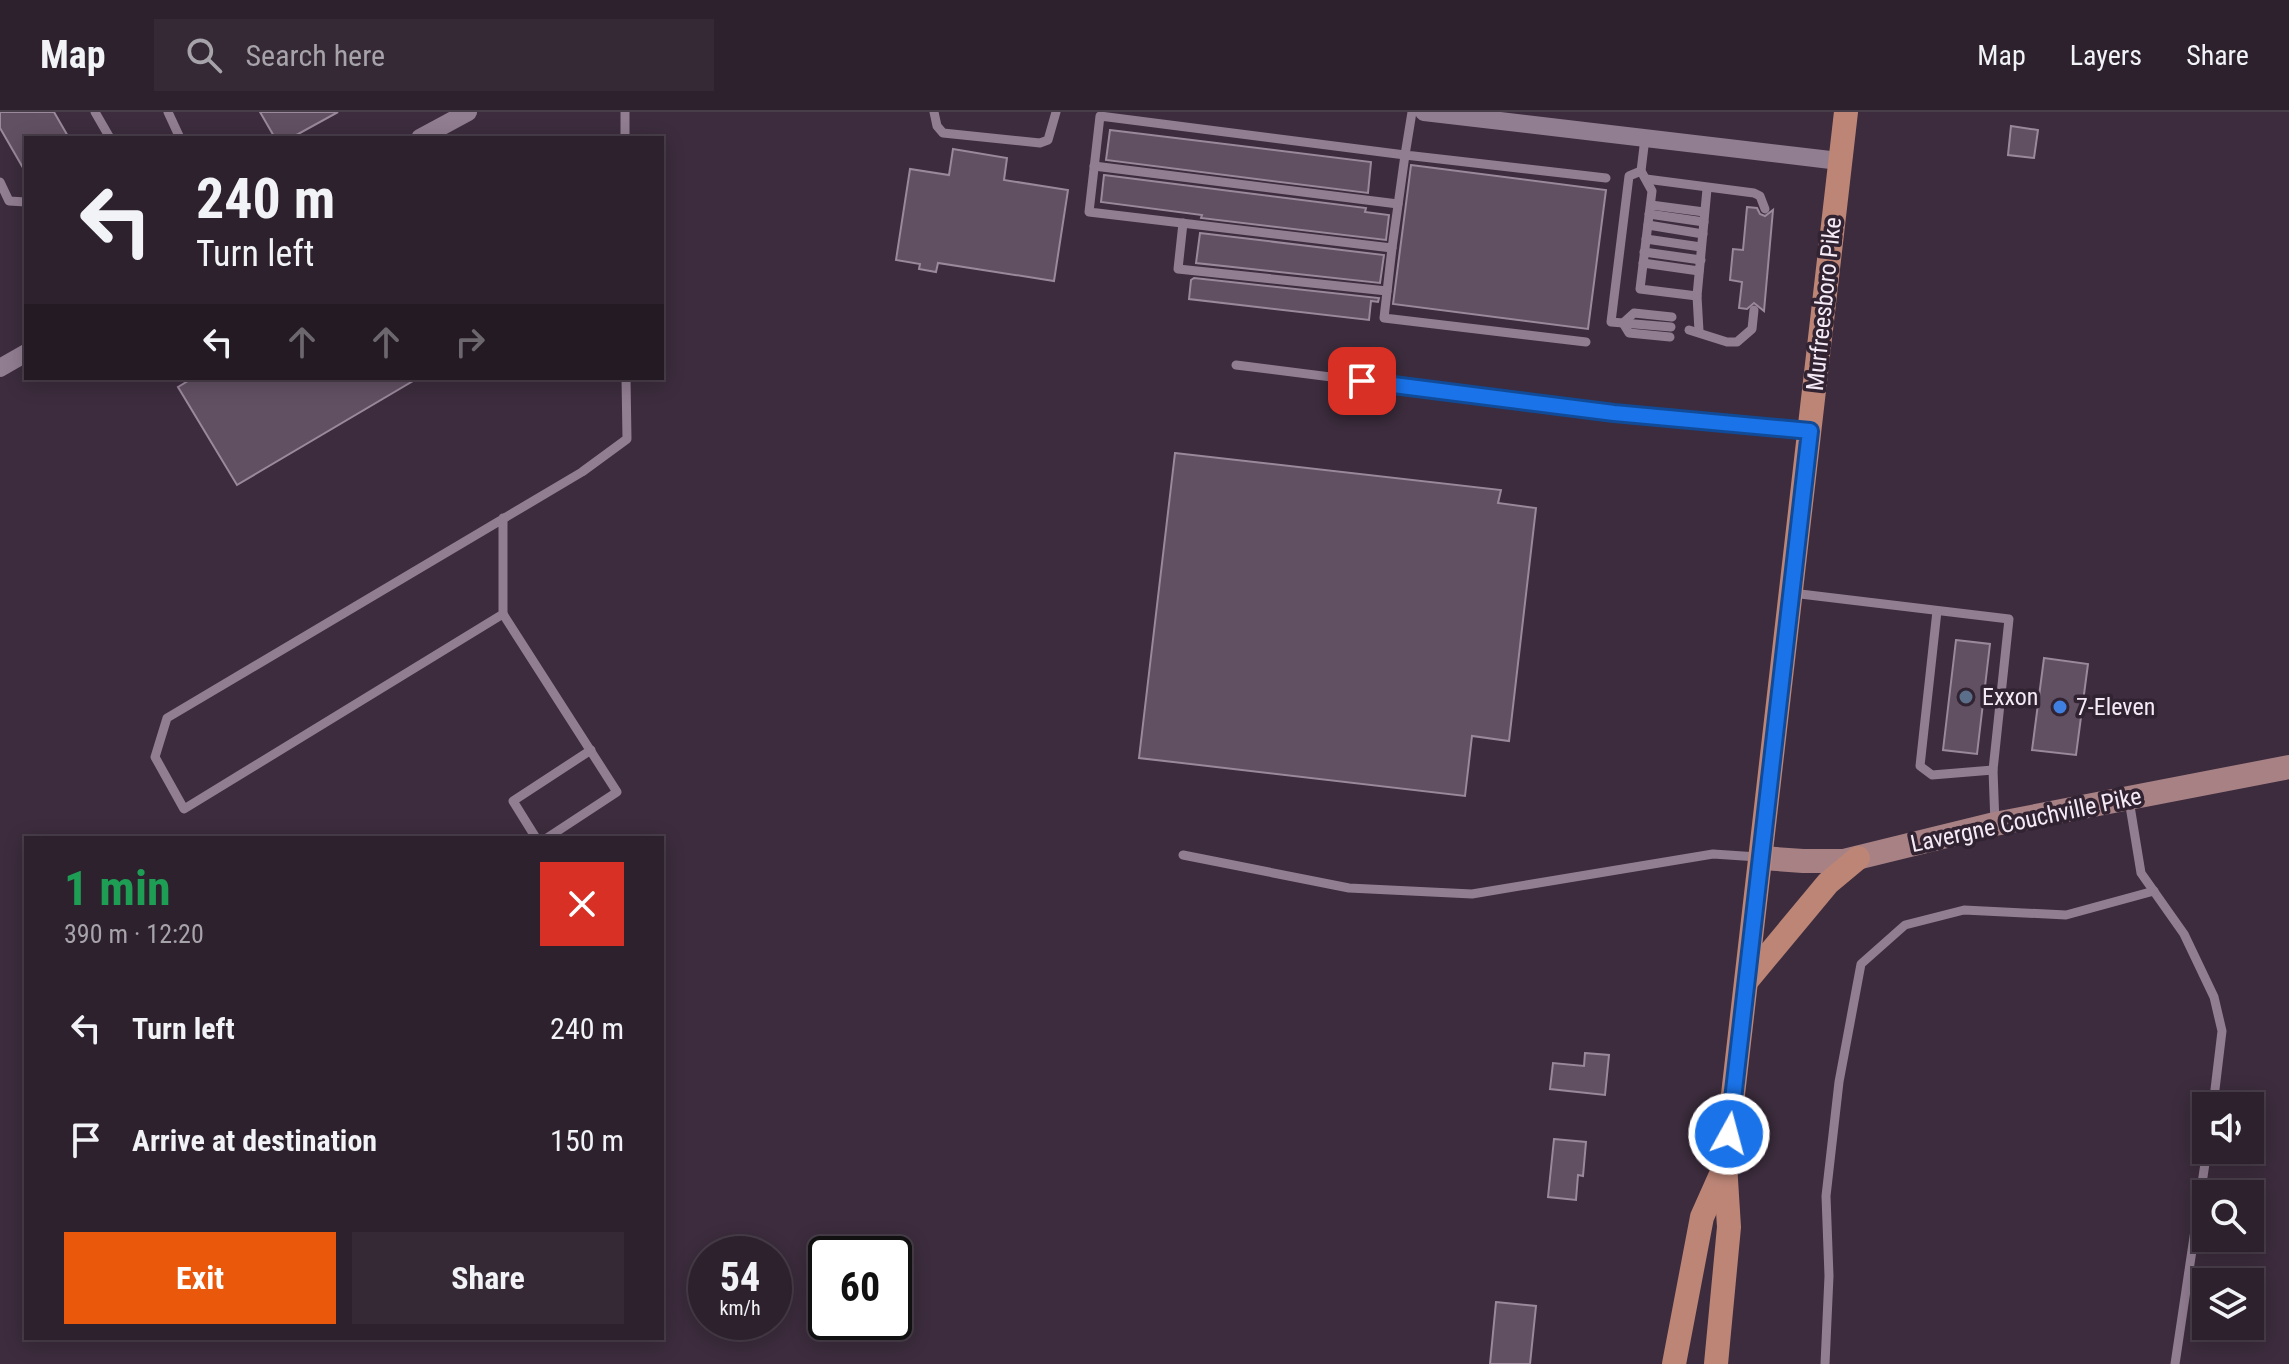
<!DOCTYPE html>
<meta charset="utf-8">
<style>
:root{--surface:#2d212e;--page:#352936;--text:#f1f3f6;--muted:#a7a3aa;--line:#483e4a;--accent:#ea580c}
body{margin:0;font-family:"Roboto Condensed",sans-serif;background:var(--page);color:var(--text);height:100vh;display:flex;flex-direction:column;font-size:30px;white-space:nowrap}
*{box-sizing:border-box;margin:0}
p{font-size:26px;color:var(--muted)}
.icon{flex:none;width:44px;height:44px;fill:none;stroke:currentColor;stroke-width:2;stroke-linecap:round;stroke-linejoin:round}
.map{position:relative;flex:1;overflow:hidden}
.drawer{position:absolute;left:24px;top:724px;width:640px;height:504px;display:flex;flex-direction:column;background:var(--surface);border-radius:0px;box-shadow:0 4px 20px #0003,0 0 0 2px var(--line)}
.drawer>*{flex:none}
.hud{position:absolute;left:24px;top:24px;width:640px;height:244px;border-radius:0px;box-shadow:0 4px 20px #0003,0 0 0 2px var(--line);background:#2d212e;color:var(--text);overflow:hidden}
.tools{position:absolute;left:2192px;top:980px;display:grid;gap:16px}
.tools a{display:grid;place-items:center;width:72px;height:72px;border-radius:0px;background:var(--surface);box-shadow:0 4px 20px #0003,0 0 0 2px var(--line);font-size:40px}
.speed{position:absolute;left:688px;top:1124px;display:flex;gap:16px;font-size:40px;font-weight:700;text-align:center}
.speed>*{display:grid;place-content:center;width:104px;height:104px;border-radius:50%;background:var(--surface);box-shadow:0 4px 20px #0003,0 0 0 2px var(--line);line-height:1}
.speed small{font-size:20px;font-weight:400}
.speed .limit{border:4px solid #111;border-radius:12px;background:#fff;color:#111}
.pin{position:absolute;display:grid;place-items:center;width:68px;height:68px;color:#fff;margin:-34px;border-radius:16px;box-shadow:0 4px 12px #0006}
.me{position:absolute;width:88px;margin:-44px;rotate:7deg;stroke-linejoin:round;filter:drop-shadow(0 0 6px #0008)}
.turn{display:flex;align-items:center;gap:28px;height:168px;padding:0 40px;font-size:36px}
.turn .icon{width:104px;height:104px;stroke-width:2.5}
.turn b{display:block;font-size:56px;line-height:68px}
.lanes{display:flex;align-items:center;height:76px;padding:0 40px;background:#0003;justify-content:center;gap:40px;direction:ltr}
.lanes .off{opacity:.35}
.round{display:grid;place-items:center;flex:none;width:84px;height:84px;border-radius:0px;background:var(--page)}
.headline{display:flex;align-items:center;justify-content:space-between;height:136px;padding:0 40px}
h1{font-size:48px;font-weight:700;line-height:60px;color:#1e9e55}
.primary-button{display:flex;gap:16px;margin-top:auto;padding:16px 40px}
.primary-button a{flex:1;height:92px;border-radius:0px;background:var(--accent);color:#fff;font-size:32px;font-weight:700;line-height:92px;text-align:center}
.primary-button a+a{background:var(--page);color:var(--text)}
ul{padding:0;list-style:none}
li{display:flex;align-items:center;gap:24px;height:112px;padding:0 40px}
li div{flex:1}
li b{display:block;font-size:30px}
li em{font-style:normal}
header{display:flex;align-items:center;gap:48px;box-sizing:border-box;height:112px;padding:0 40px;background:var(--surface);border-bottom:2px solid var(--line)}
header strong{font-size:38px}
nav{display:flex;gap:44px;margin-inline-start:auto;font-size:28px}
.search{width:560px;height:72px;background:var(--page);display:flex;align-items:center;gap:20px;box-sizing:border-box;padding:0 28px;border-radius:0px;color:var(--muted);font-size:30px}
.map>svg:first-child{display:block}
.building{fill:#615062;stroke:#9a889b;stroke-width:2}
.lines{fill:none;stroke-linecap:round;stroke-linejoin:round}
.lane{stroke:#917e91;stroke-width:9}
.street{stroke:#917e91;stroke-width:18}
.secondary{stroke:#a78184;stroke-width:24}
.primary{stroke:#bc8576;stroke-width:24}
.route-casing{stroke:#114b97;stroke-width:20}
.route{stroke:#1a73e8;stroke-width:14}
.service-dot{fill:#5c6f8a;stroke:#312332;stroke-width:3}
.shop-dot{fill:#3f7fe0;stroke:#312332;stroke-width:3}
.labels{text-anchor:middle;stroke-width:7;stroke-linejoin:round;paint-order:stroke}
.street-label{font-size:24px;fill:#f5ebf6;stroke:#312332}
.poi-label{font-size:24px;fill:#f5ebf6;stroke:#312332;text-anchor:start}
</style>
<header>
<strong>Map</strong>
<div class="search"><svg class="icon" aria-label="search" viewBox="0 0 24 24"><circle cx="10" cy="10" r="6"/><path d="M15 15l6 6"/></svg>Search here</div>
<nav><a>Map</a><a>Layers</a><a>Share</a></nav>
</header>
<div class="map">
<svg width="2289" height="1252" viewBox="0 0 2289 1252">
<rect width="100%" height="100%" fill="#3c2c3d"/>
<g class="building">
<polygon points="0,0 54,0 69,26 26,26 26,61 0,16"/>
<polygon points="260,0 338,0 291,26 275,26"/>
<polygon points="2011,14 2038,18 2034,46 2008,43"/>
<polygon points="1110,18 1371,50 1368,81 1106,48"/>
<polygon points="953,37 1007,46 1004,68 1068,78 1054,169 938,151 936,160 919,157 920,152 896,148 910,57 949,63"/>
<polygon points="1411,53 1606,78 1588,217 1393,192"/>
<polygon points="1104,63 1366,96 1365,100 1389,103 1386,128 1201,106 1202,103 1101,90"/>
<polygon points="1747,95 1757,96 1760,102 1765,104 1773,98 1764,199 1754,191 1747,197 1739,196 1742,170 1730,168 1733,137 1743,138"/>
<polygon points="1200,121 1384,143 1380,171 1196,151"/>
<polygon points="1194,166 1379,186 1378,190 1371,189 1369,208 1189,187 1191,168"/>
<polygon points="193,266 418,266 237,373 178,275"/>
<polygon points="1175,341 1501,378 1498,391 1536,396 1509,629 1472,624 1465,684 1139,646"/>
<polygon points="1956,528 1990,532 1977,642 1943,638"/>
<polygon points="2044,546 2088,552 2076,643 2032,638"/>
<polygon points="1585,941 1609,943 1605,983 1550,977 1553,951 1584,954"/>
<polygon points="1554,1027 1586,1030 1583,1064 1578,1063 1576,1088 1548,1085"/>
<polygon points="1496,1190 1536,1194 1530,1252 1490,1252"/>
</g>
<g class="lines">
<g class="lane">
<polyline points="95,0 110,26"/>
<polyline points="168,0 180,26"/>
<polyline points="625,0 625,26"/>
<polyline points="934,0 937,14 943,21 1040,31 1048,28 1056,0"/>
<polyline points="1412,0 1405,43 1606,66"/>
<polygon points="1100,4 1405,43 1392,136 1089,100"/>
<polyline points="1645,26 1641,59 1652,79 1640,177 1697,184"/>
<polyline points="1094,54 1398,92"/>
<polyline points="1641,59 1629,64 1611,210 1623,211 1634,201 1672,205"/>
<polyline points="1646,67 1754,81 1760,84 1765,97"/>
<polyline points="0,70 9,89 26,90"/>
<polyline points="1651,93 1704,100"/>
<polyline points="1649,102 1704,110"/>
<polyline points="1183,111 1178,157 1387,179"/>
<polyline points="1648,113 1703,122"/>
<polyline points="1646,127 1701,135"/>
<polyline points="1392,136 1384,206 1586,230"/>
<polyline points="1644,140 1701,148"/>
<polyline points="1643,151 1699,159"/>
<polyline points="1623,211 1629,221 1670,225"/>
<polyline points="1623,211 1671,215"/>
<polyline points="1689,218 1727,230 1737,230 1752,217 1754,198"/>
<polyline points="1699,219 1697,184 1707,77"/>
<polyline points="1236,253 1614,301 1809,319"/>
<polyline points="503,406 503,502 184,697 155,645 167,606 582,360 627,327 626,266"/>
<polyline points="1792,481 2009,507 1993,658 1995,712"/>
<polyline points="1937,499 1920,654 1932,663 1993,658"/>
<polyline points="503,502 617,680 547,726"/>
<polyline points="2129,688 2141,761 2184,822 2214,885 2222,919 2213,994"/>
<polyline points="536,726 513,689 591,638"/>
<polyline points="1183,743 1349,776 1472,782 1713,742 1758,745"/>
<polyline points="1825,1252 1829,1164 1826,1084 1839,970 1861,852 1905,813 1964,798 2066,803 2154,779"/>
<polyline points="2175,1252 2207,1038"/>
</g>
<g class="street">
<polyline points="1424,0 1839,49"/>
<polyline points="420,26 468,0"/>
<polyline points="0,256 26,241"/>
</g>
<polyline class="secondary" points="1762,746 1803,749 1844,749 1995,712 2289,655"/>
<g class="primary">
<polyline points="1749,866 1828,771 1858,746"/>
<polyline points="1674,1252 1702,1105 1723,1058"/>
<polyline points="1716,1252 1729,1115 1725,1052 1846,0"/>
</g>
</g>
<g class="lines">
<defs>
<polyline id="route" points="1362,269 1614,301 1810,319 1729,1022"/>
</defs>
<use href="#route" class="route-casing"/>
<use href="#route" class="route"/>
</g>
<circle class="service-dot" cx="1966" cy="585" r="8"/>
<circle class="shop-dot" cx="2060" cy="595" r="8"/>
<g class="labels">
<g class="street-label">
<text transform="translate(1824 192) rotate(-84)" y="8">Murfreesboro Pike</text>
<text transform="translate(2026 708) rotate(-12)" y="8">Lavergne Couchville Pike</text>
</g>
<g class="poi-label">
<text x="1982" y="593">Exxon</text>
<text x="2076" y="603">7-Eleven</text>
</g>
</g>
</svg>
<div class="tools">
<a><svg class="icon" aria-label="sound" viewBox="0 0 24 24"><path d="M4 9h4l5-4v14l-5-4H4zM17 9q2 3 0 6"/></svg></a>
<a><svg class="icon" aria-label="search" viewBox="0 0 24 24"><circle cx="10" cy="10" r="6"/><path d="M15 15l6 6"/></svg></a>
<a><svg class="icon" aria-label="layers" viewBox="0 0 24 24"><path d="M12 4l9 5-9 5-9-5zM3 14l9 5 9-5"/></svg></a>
</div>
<div class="speed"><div>54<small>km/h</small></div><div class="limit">60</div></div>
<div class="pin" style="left:1362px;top:269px;background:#d93025"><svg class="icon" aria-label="arrive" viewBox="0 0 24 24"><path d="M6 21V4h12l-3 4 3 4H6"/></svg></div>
<svg class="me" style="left:1729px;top:1022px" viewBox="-20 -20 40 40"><circle r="17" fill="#1a73e8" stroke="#fff" stroke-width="3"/><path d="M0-11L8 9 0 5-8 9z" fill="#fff"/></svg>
<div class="hud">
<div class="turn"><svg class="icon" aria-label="left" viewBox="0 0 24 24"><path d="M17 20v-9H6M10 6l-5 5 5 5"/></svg><div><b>240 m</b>Turn left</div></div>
<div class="lanes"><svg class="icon" aria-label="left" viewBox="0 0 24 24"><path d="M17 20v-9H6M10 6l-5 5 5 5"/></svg><svg class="icon off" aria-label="ahead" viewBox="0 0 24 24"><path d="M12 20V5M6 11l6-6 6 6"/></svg><svg class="icon off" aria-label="ahead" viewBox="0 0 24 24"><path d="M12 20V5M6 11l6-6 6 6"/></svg><svg class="icon off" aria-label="right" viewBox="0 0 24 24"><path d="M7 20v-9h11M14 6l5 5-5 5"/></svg></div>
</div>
<section class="drawer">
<div class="headline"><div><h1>1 min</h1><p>390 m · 12:20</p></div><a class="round" style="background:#d93025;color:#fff"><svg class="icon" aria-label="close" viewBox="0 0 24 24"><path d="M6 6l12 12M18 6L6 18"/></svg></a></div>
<ul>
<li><svg class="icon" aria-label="left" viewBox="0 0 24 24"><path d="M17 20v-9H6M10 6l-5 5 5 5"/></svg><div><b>Turn left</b></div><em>240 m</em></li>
<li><svg class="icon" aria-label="arrive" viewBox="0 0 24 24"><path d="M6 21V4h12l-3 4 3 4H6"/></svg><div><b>Arrive at destination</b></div><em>150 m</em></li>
</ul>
<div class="primary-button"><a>Exit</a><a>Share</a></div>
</section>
</div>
